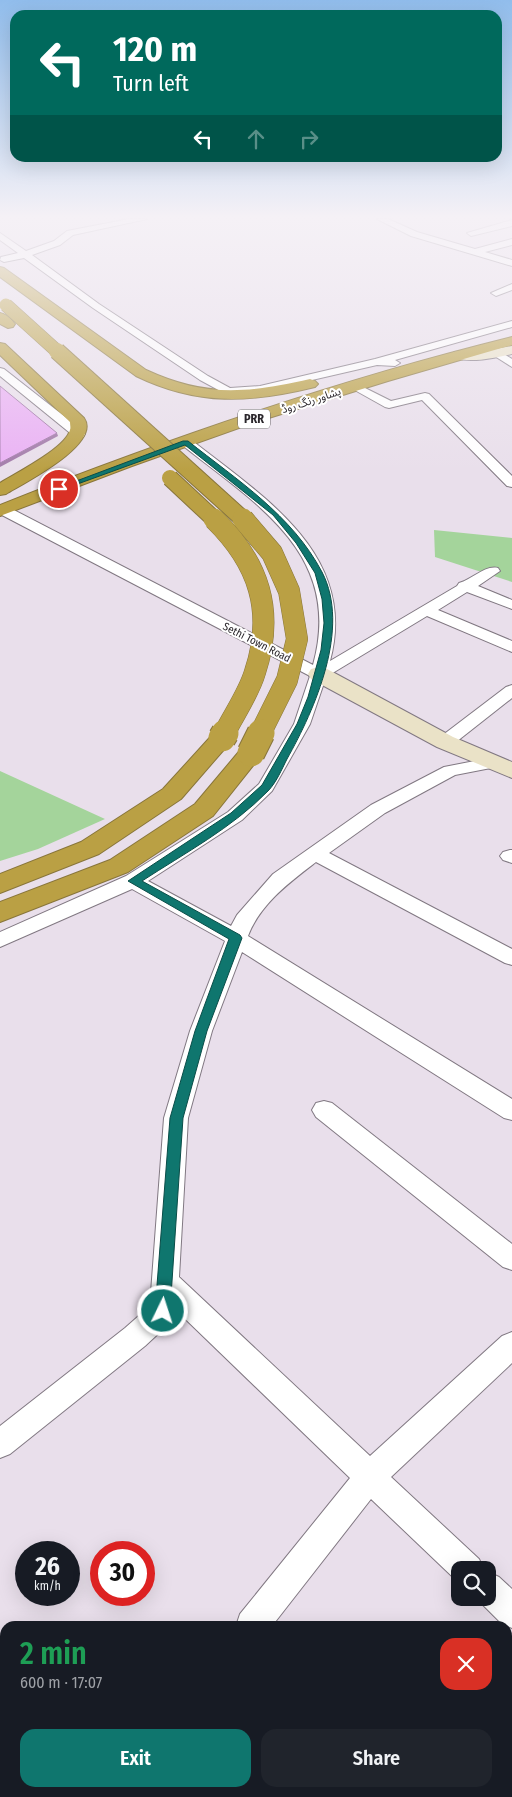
<!DOCTYPE html>
<meta charset="utf-8">
<style>
:root{--surface:#171b24;--page:#20242c;--text:#f1f3f6;--muted:#9ea1a6;--accent:#0f766e}
body{margin:0;font-family:"Fira Sans Condensed","Noto Sans Arabic",sans-serif;background:var(--page);color:var(--text);height:100vh;display:flex;flex-direction:column;font-size:19px;white-space:nowrap}
*{box-sizing:border-box;margin:0}
p{font-size:16px;color:var(--muted)}
.icon{flex:none;width:28px;height:28px;fill:none;stroke:currentColor;stroke-width:2;stroke-linecap:round;stroke-linejoin:round}
.map{position:relative;flex:1;overflow:hidden}
.details{position:absolute;left:0px;top:1621px;width:512px;height:176px;display:flex;flex-direction:column;background:var(--surface);border-radius:15px 15px 0 0;box-shadow:0 5px 20px #0002}
.details>*{flex:none}
.banner{position:absolute;left:10px;top:10px;width:492px;height:152px;border-radius:15px;box-shadow:0 5px 20px #0002;background:#00695c;color:#fff;overflow:hidden}
.buttons{position:absolute;left:451px;top:1561px;display:grid;gap:10px}
.buttons a{display:grid;place-items:center;width:45px;height:45px;border-radius:10px;background:var(--surface);box-shadow:0 5px 20px #0002;font-size:25px}
.speed{position:absolute;left:15px;top:1541px;display:flex;gap:10px;font-size:25px;font-weight:700;text-align:center}
.speed>*{display:grid;place-content:center;width:65px;height:65px;border-radius:50%;background:var(--surface);box-shadow:0 5px 20px #0002;line-height:1}
.speed small{font-size:12px;font-weight:400}
.speed .limit{border:8px solid #d22;background:#fff;color:#111}
.pin{position:absolute;display:grid;place-items:center;width:42px;height:42px;color:#fff;margin:-21px;border:2px solid #fff;border-radius:50%;box-shadow:0 1px 5px #0007}
.me{position:absolute;width:55px;margin:-28px;rotate:4deg;stroke-linejoin:round;filter:drop-shadow(0 0 4px #0008)}
.turn{display:flex;align-items:center;gap:18px;height:105px;padding:0 20px;font-size:22px}
.turn .icon{width:65px;height:65px;stroke-width:2.5}
.turn b{display:block;font-size:35px;line-height:42px}
.lanes{display:flex;align-items:center;height:48px;padding:0 20px;background:#0003;justify-content:center;gap:25px;direction:ltr}
.lanes .off{opacity:.35}
.round{display:grid;place-items:center;flex:none;width:52px;height:52px;border-radius:15px;background:var(--page)}
.summary{display:flex;align-items:center;justify-content:space-between;height:85px;padding:0 20px}
h1{font-size:30px;font-weight:600;line-height:38px;color:#1e9e55}
.cta{display:flex;gap:10px;margin-top:auto;padding:10px 20px}
.cta a{flex:1;height:58px;border-radius:15px;background:var(--accent);color:#fff;font-size:20px;font-weight:600;line-height:58px;text-align:center}
.cta a+a{background:var(--page);color:var(--text)}
.map>svg:first-child{display:block}
.green{fill:#a4d49b}
.lines{fill:none;stroke-linecap:round;stroke-linejoin:round}
.street-casing{stroke:#817882;stroke-width:2}
.secondary-casing{stroke:#817882;stroke-width:2}
.highway-casing{stroke:#88753b;stroke-width:2}
.street{fill:#fff;fill-rule:evenodd}
.secondary{fill:#eae2c7;fill-rule:evenodd}
.highway{fill:#baa044;fill-rule:evenodd}
.highway-bridge-far3-casing{stroke:#88753b;stroke-width:14;stroke-linecap:butt}
.highway-bridge-far2-casing{stroke:#88753b;stroke-width:18;stroke-linecap:butt}
.highway-bridge-far1-casing{stroke:#88753b;stroke-width:22;stroke-linecap:butt}
.highway-bridge-casing{stroke:#88753b;stroke-width:29;stroke-linecap:butt}
.highway-bridge-far3{stroke:#baa044;stroke-width:13}
.highway-bridge-far2{stroke:#baa044;stroke-width:16}
.highway-bridge-far1{stroke:#baa044;stroke-width:21}
.highway-bridge{stroke:#baa044;stroke-width:27}
.shaded-wall{fill:#a47dab}
.building{fill:#eab2f4;stroke:#a47dab}
.route{fill:#0f766e;stroke:#0a4d48}
.labels{text-anchor:middle;stroke-width:4;stroke-linejoin:round;paint-order:stroke}
.far-street-label{font-size:11px;fill:#2a262b;stroke:#fff}
.shield{fill:#fff;stroke:#6a676b;stroke-width:1}
.shield-label{font-size:12px;font-weight:bold;fill:#2a262b}
</style>
<div class="map">
<svg width="512" height="1797" viewBox="0 0 512 1797">
<rect width="100%" height="100%" fill="#e9dfeb"/>
<g class="green">
<polygon points="434,530 512,538 512,582 435,557"/>
<polygon points="0,771 105,819 38,849 0,861"/>
</g>
<g class="lines">
<defs>
<g id="street">
<polygon points="129,219 147,219 73,235 60,245 32,255 99,304 208,376 230,388 260,386 375,359 512,321 512,327 395,360 400,363 395,366 377,365 260,392 224,393 200,380 93,308 24,258 4,262 0,260 1,257 18,253 0,240 0,233 26,251 54,241 67,231"/>
<polygon points="377,219 388,219 417,232 475,249 512,239 512,245 485,252 512,260 512,266 411,236"/>
<polygon points="512,220 512,226 471,236 467,233"/>
<polygon points="512,284 512,290 496,296 491,293"/>
<polygon points="497,350 512,359 512,367 493,355 492,353"/>
<polygon points="0,368 4,369 83,431 85,434 83,437 75,437 0,376"/>
<polygon points="355,383 391,401 425,393 429,394 512,476 512,487 507,486 422,400 389,408 385,407 351,388 349,386"/>
<path d="M186,438L190,439C262,496 359,554 330,661L457,586L459,583C472,580 484,565 498,568L500,571L478,586L512,600V609L467,592L438,610L512,641V652L427,616L326,677L310,724L272,791L242,820L148,881L231,926L237,915L273,874L371,805L444,767L490,758L496,759L499,763L496,767L455,775L385,813L329,853L512,949V965L505,963L316,862C290,882 260,904 248,936L512,1099V1120L504,1118L242,952L212,1031L188,1118L179,1277L370,1456L502,1336L512,1332V1363L391,1477L479,1559L484,1570H460V1582L457,1581L371,1499L272,1626H236L240,1614L350,1478L177,1311L173,1320L145,1346L10,1454L0,1458V1426L125,1328L150,1306L164,1118L190,1031L225,941L132,889L0,947V932L126,876L228,812L259,784L294,724L310,676L0,514V507H8L313,665C344,554 256,504 182,445L180,442L182,439Z"/>
<polygon points="512,685 512,698 451,746 445,747 439,746 436,742 439,738 506,687"/>
<polygon points="510,850 512,850 512,863 503,860 500,856 503,852"/>
<polygon points="324,1101 332,1103 512,1244 512,1270 503,1267 316,1117 312,1110 316,1103"/>
<polygon points="488,1572 499,1577 512,1589 512,1628 501,1623 476,1598 488,1598"/>
<polygon points="101,1792 137,1792 136,1797 99,1797"/>
<polygon points="361,1792 397,1792 395,1797 359,1797"/>
</g>
<g id="secondary">
<path d="M512,346V354C494,358 472,363 454,358L452,355L454,352L490,350Z"/>
<polygon points="319,667 327,669 453,737 512,762 512,778 437,747 311,679 308,674 311,669"/>
</g>
<g id="highway">
<path d="M0,267L4,268L146,370C206,398 248,393 310,379L315,381L318,384L315,387C250,403 198,406 136,376L0,277Z"/>
<path d="M0,313C6,314 11,319 15,324L13,327L8,328L0,324Z"/>
<path d="M512,337V345L388,381L259,421L132,466L0,516V505C167,439 338,380 512,337Z"/>
<path d="M0,343L5,344L84,418C102,444 24,483 6,494L0,495V483C16,473 66,448 70,430C71,428 70,425 70,422L0,355Z"/>
<polygon points="222,731 230,733 234,738 181,799 99,854 0,893 0,874 81,842 163,789 214,733"/>
<polygon points="251,746 260,748 263,753 213,816 128,872 0,922 0,902 110,860 195,804 242,748"/>
</g>
</defs>
<use href="#street" class="street-casing"/>
<use href="#secondary" class="secondary-casing"/>
<use href="#highway" class="highway-casing"/>
<use href="#street" class="street"/>
<use href="#secondary" class="secondary"/>
<use href="#highway" class="highway"/>
<defs>
<polyline id="highway-bridge-far3" points="6,305 58,352"/>
<g id="highway-bridge-far2">
<polyline points="57,351 244,520"/>
<polyline points="170,478 215,520"/>
</g>
<g id="highway-bridge-far1">
<path d="M214,519C259,563 275,611 255,672C249,693 234,714 224,734"/>
<polyline points="243,519 272,553 289,591 297,639 287,680 260,734"/>
</g>
<g id="highway-bridge">
<polyline points="222,738 225,733"/>
<polyline points="251,753 261,733"/>
</g>
</defs>
<use href="#highway-bridge-far3" class="highway-bridge-far3-casing"/>
<use href="#highway-bridge-far2" class="highway-bridge-far2-casing"/>
<use href="#highway-bridge-far1" class="highway-bridge-far1-casing"/>
<use href="#highway-bridge" class="highway-bridge-casing"/>
<use href="#highway-bridge-far3" class="highway-bridge-far3"/>
<use href="#highway-bridge-far2" class="highway-bridge-far2"/>
<use href="#highway-bridge-far1" class="highway-bridge-far1"/>
<use href="#highway-bridge" class="highway-bridge"/>
</g>
<polygon class="shaded-wall" points="57,433 58,436 0,467 0,463"/>
<polygon class="building" points="0,386 57,433 0,463"/>
<linearGradient id="sky" x2="0" y2="1"><stop stop-color="#91bdec"/><stop offset="0.46" stop-color="#f5f1f6"/><stop offset="1" stop-color="#f5f1f6" stop-opacity="0"/></linearGradient>
<rect width="512" height="471" fill="url(#sky)"/>
<path class="route" d="M183,441H188C237,480 292,515 322,572C351,628 315,709 287,759C282,769 276,783 268,791C232,828 185,853 142,881L240,935L242,938L207,1031L183,1118L170,1311L168,1316L163,1318L157,1316L155,1311L170,1118L195,1031L229,939L128,881L231,813L262,785L297,724L308,697L321,650L324,623L322,599L315,573L296,543L273,515L185,445L61,490L55,489Z"/>
<g class="labels">
<g class="far-street-label">
<text transform="translate(311 400) rotate(-18)" y="4">پشاور رنگ روڈ</text>
<text transform="translate(257 642) rotate(27)" y="4">Sethi Town Road</text>
</g>
<rect class="shield" x="238" y="409.5" width="32" height="19" rx="4"/>
<g class="shield-label">
<text x="254" y="423">PRR</text>
</g>
</g>
</svg>
<div class="buttons">
<a><svg class="icon" aria-label="search" viewBox="0 0 24 24"><circle cx="10" cy="10" r="6"/><path d="M15 15l6 6"/></svg></a>
</div>
<div class="speed"><div>26<small>km/h</small></div><div class="limit">30</div></div>
<div class="pin" style="left:59px;top:489px;background:#d93025"><svg class="icon" aria-label="arrive" viewBox="0 0 24 24"><path d="M6 21V4h12l-3 4 3 4H6"/></svg></div>
<svg class="me" style="left:163px;top:1311px" viewBox="-20 -20 40 40"><circle r="17" fill="#0f766e" stroke="#fff" stroke-width="3"/><path d="M0-11L8 9 0 5-8 9z" fill="#fff"/></svg>
<div class="banner">
<div class="turn"><svg class="icon" aria-label="left" viewBox="0 0 24 24"><path d="M17 20v-9H6M10 6l-5 5 5 5"/></svg><div><b>120 m</b>Turn left</div></div>
<div class="lanes"><svg class="icon" aria-label="left" viewBox="0 0 24 24"><path d="M17 20v-9H6M10 6l-5 5 5 5"/></svg><svg class="icon off" aria-label="ahead" viewBox="0 0 24 24"><path d="M12 20V5M6 11l6-6 6 6"/></svg><svg class="icon off" aria-label="right" viewBox="0 0 24 24"><path d="M7 20v-9h11M14 6l5 5-5 5"/></svg></div>
</div>
<section class="details">
<div class="summary"><div><h1>2 min</h1><p>600 m · 17:07</p></div><a class="round" style="background:#d93025;color:#fff"><svg class="icon" aria-label="close" viewBox="0 0 24 24"><path d="M6 6l12 12M18 6L6 18"/></svg></a></div>
<div class="cta"><a>Exit</a><a>Share</a></div>
</section>
</div>
